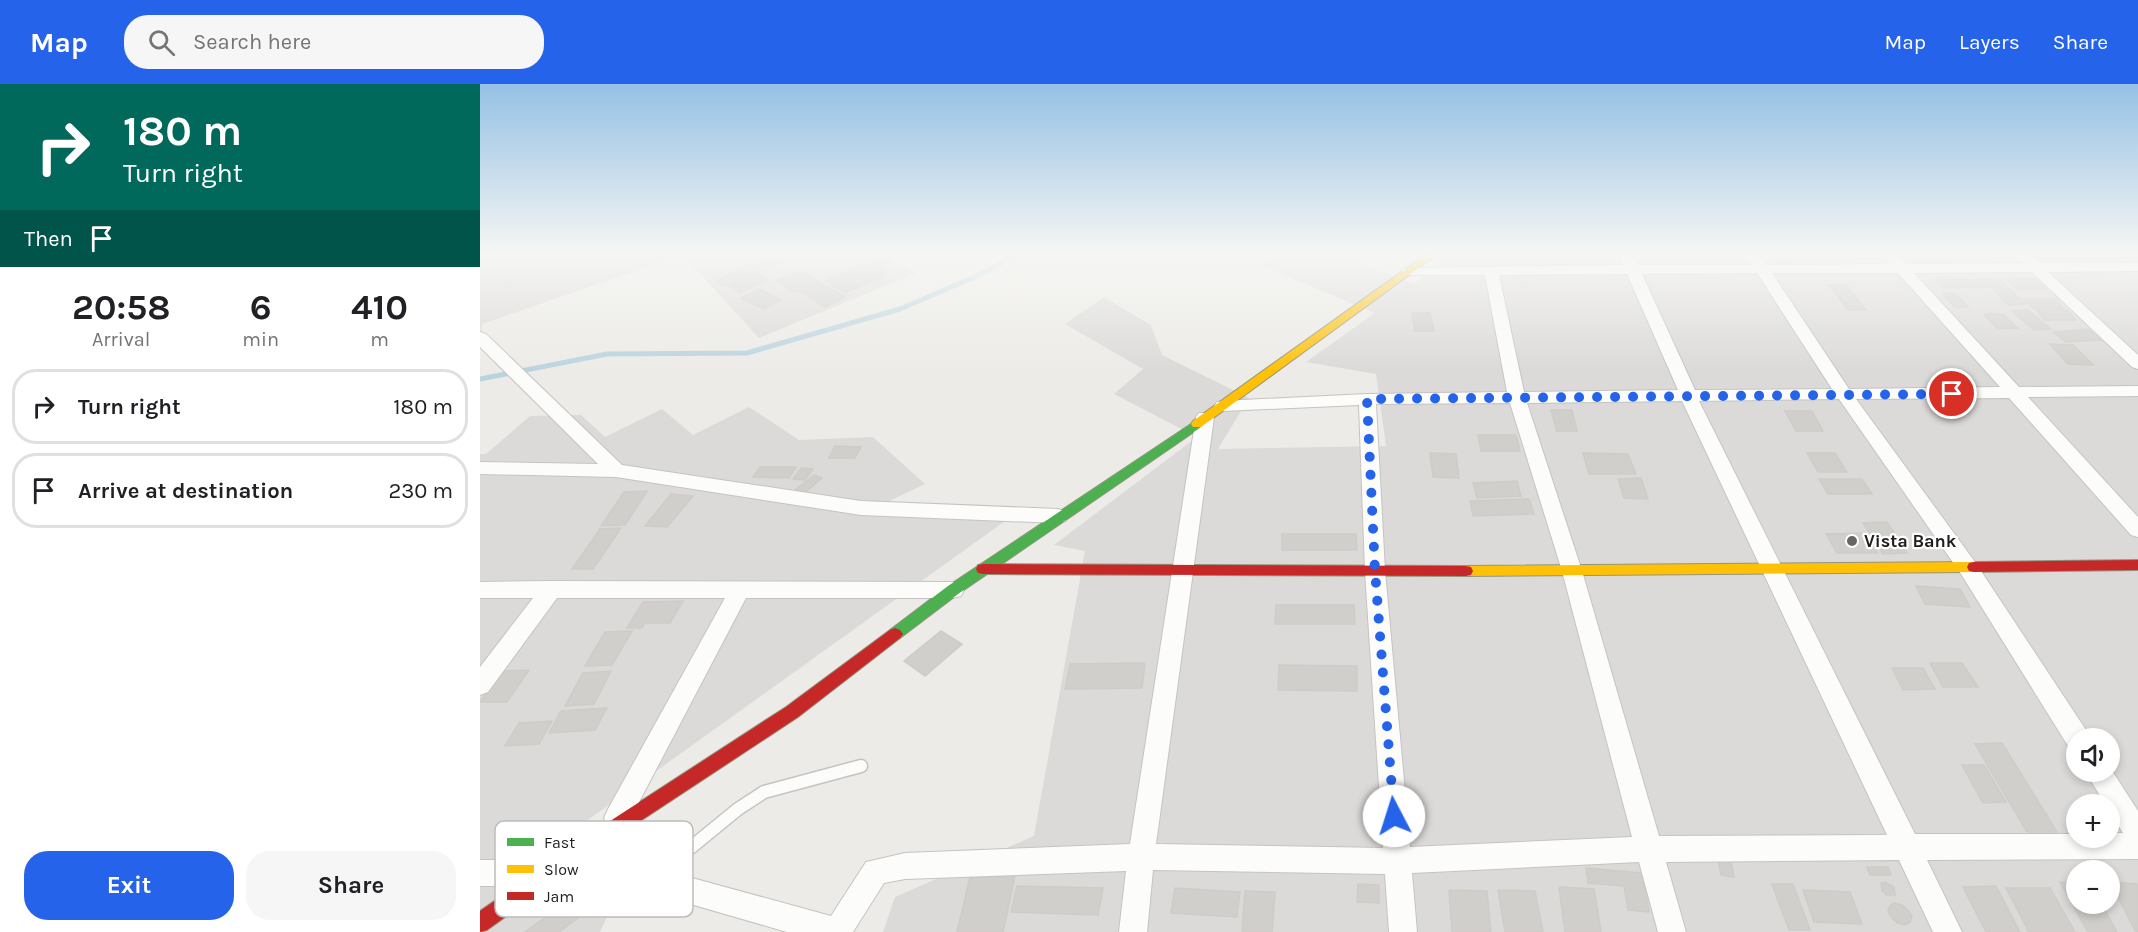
<!DOCTYPE html>
<meta charset="utf-8">
<style>
:root{--surface:#fff;--page:#f6f6f6;--text:#202124;--muted:#757577;--line:#e0e0e0;--accent:#2563eb}
body{margin:0;font-family:Karla,sans-serif;background:var(--page);color:var(--text);height:100vh;display:flex;flex-direction:column;font-size:22px;white-space:nowrap}
*{box-sizing:border-box;margin:0}
p{font-size:20px;color:var(--muted)}
.icon{flex:none;width:33px;height:33px;fill:none;stroke:currentColor;stroke-width:2;stroke-linecap:round;stroke-linejoin:round}
.map{position:relative;flex:1;overflow:hidden}
.panel{display:flex;flex-direction:column;background:var(--surface);width:480px}
.panel>*{flex:none}
.hud{background:#00695c;color:#fff;overflow:hidden}
.tools{position:absolute;left:1586px;top:644px;display:grid;gap:12px}
.tools a{display:grid;place-items:center;width:54px;height:54px;border-radius:50%;background:var(--surface);box-shadow:0 3px 9px #0003;font-size:30px}
.pin{position:absolute;display:grid;place-items:center;width:51px;height:51px;color:#fff;margin:-26px;border:3px solid #fff;border-radius:50%;box-shadow:0 2px 6px #0007}
.me{position:absolute;width:66px;margin:-33px;rotate:355deg;stroke-linejoin:round;filter:drop-shadow(0 0 4px #0008)}
.turn{display:flex;align-items:center;gap:21px;height:126px;padding:0 24px;font-size:27px}
.turn .icon{width:78px;height:78px;stroke-width:2.5}
.turn b{display:block;font-size:42px;line-height:51px}
.then{display:flex;align-items:center;height:57px;padding:0 24px;background:#0003;gap:12px;font-size:22px}
.eta{display:flex;justify-content:space-evenly;align-items:center;height:102px;text-align:center}
.eta b{font-size:36px;font-weight:700;line-height:42px}
.button{display:flex;gap:12px;margin-top:auto;padding:12px 24px}
.button a{flex:1;height:69px;border-radius:24px;background:var(--accent);color:#fff;font-size:24px;font-weight:700;line-height:69px;text-align:center}
.button a+a{background:var(--page);color:var(--text)}
ul{padding:0;list-style:none}
li{display:flex;align-items:center;gap:18px;height:75px;margin:0 12px 9px;padding:0 12px;border:3px solid var(--line);border-radius:24px}
li div{flex:1}
li b{display:block;font-size:22px}
li em{font-style:normal}
header{display:flex;align-items:center;gap:36px;box-sizing:border-box;height:84px;padding:0 30px;background:var(--accent);color:#fff}
header strong{font-size:28px}
nav{display:flex;gap:33px;margin-inline-start:auto;font-size:21px}
.search{width:420px;height:54px;background:var(--page);display:flex;align-items:center;gap:15px;box-sizing:border-box;padding:0 21px;border-radius:24px;color:var(--muted);font-size:22px}
main{display:flex;flex:1;min-height:0}
.map>svg:first-child{display:block}
.residential{fill:#dbdad8;fill-rule:evenodd}
.lines{fill:none;stroke-linecap:round;stroke-linejoin:round}
.stream{stroke:#bad4df;stroke-width:5}
.building{fill:#d0cfcc;stroke:#cfccc8;stroke-width:1.5}
.lane-casing{stroke:#c5c4c3;stroke-width:15}
.street-casing{stroke:#c5c4c3;stroke-width:2}
.fast-casing{stroke:#92967f;stroke-width:2}
.slow-casing{stroke:#92967f;stroke-width:2}
.jam-casing{stroke:#92967f;stroke-width:2}
.lane{stroke:#fcfcfb;stroke-width:12}
.street{fill:#fcfcfb;fill-rule:evenodd}
.fast{fill:#4caf50;fill-rule:evenodd}
.slow{fill:#ffc107;fill-rule:evenodd}
.jam{fill:#c62828;fill-rule:evenodd}
.route{stroke:#2563eb;stroke-width:10;stroke-dasharray:0 18}
.poi-dot{fill:#666664;stroke:#fff;stroke-width:2}
.labels{text-anchor:middle;stroke-width:4.5;stroke-linejoin:round;paint-order:stroke}
.poi-label{font-size:18px;font-weight:bold;fill:#1e1e1e;stroke:#fff;text-anchor:start}
.key{fill:#fff;stroke:#bcbcbc;stroke-width:1.5}
.key-label{font-size:16px;fill:#1e1e1e}
</style>
<header>
<strong>Map</strong>
<div class="search"><svg class="icon" aria-label="search" viewBox="0 0 24 24"><circle cx="10" cy="10" r="6"/><path d="M15 15l6 6"/></svg>Search here</div>
<nav><a>Map</a><a>Layers</a><a>Share</a></nav>
</header>
<main>
<section class="panel">
<div class="hud">
<div class="turn"><svg class="icon" aria-label="right" viewBox="0 0 24 24"><path d="M7 20v-9h11M14 6l5 5-5 5"/></svg><div><b>180 m</b>Turn right</div></div>
<div class="then">Then<svg class="icon" aria-label="arrive" viewBox="0 0 24 24"><path d="M6 21V4h12l-3 4 3 4H6"/></svg></div>
</div>
<div class="eta">
<div><b>20:58</b><p>Arrival</p></div>
<div><b>6</b><p>min</p></div>
<div><b>410</b><p>m</p></div>
</div>
<ul>
<li><svg class="icon" aria-label="right" viewBox="0 0 24 24"><path d="M7 20v-9h11M14 6l5 5-5 5"/></svg><div><b>Turn right</b></div><em>180 m</em></li>
<li><svg class="icon" aria-label="arrive" viewBox="0 0 24 24"><path d="M6 21V4h12l-3 4 3 4H6"/></svg><div><b>Arrive at destination</b></div><em>230 m</em></li>
</ul>
<div class="button"><a>Exit</a><a>Share</a></div>
</section>
<div class="map">
<svg width="1658" height="848" viewBox="0 0 1658 848">
<rect width="100%" height="100%" fill="#ecebe7"/>
<g class="residential">
<polygon points="0,169 396,169 436,189 279,254 203,171 2,240 0,264"/>
<path d="M801,169H857L934,200L967,174L957,169H1658V848H403L415,813L554,752L605,467L574,461L717,353L634,310L663,285L585,240L624,213L671,241L682,271L769,314L738,365L906,362L896,290L826,278L895,229L783,182ZM1596,654H1629V687H1596ZM1596,720H1629V753H1596ZM1596,786H1629V819H1596Z"/>
<polygon points="269,323 319,356 393,353 445,400 405,419 542,425 59,771 138,809 120,848 0,848 0,370 6,370 50,332 101,331 125,353 182,325 213,351"/>
</g>
<g class="lines">
<polyline class="stream" points="0,295 127,270 267,269 420,225 499,191 539,169"/>
</g>
<g class="building">
<polygon points="1290,169 1307,169 1315,180 1298,180"/>
<polygon points="1423,169 1440,169 1450,180 1432,180"/>
<polygon points="1640,169 1658,169 1658,177 1650,177"/>
<polygon points="402,171 415,178 403,184 391,176"/>
<polygon points="1444,171 1471,172 1478,179 1451,179"/>
<polygon points="295,172 304,177 245,203 236,197"/>
<polygon points="388,178 407,190 365,209 346,197"/>
<polygon points="321,186 340,198 314,209 296,197"/>
<polygon points="279,190 288,196 260,209 251,202"/>
<polygon points="1483,195 1491,203 1463,204 1455,196"/>
<polygon points="1502,195 1511,203 1494,204 1486,196"/>
<polygon points="1504,195 1520,195 1545,220 1528,221"/>
<polygon points="1525,195 1555,195 1566,205 1536,205"/>
<polygon points="341,199 365,213 345,223 321,208"/>
<polygon points="1349,201 1366,201 1386,226 1368,226"/>
<polygon points="279,205 301,216 283,225 261,214"/>
<polygon points="1475,209 1488,223 1475,223 1462,210"/>
<polygon points="1543,215 1574,215 1584,224 1553,224"/>
<polygon points="1548,226 1571,245 1554,246 1532,227"/>
<polygon points="1556,226 1587,226 1596,236 1565,236"/>
<polygon points="932,229 950,229 954,247 935,247"/>
<polygon points="1504,230 1523,230 1538,244 1518,245"/>
<polygon points="1608,245 1621,256 1586,258 1573,248"/>
<polygon points="1570,260 1593,261 1613,281 1588,280"/>
<polygon points="1071,326 1092,326 1097,347 1077,347"/>
<polygon points="1305,327 1332,327 1343,347 1316,347"/>
<polygon points="998,351 1036,351 1040,367 1001,367"/>
<polygon points="355,362 381,363 375,374 349,374"/>
<polygon points="950,369 976,370 979,394 953,393"/>
<polygon points="1103,369 1148,370 1156,390 1109,390"/>
<polygon points="1327,369 1355,369 1367,388 1338,388"/>
<polygon points="280,383 316,383 309,394 273,393"/>
<polygon points="321,384 333,385 325,396 313,395"/>
<polygon points="334,391 342,394 323,410 315,406"/>
<polygon points="1161,394 1168,415 1144,414 1138,395"/>
<polygon points="1339,395 1382,395 1392,410 1348,410"/>
<polygon points="1037,397 1041,412 997,414 993,399"/>
<polygon points="167,407 145,441 121,442 144,408"/>
<polygon points="191,410 213,412 187,443 165,442"/>
<polygon points="1049,415 1054,430 993,432 990,417"/>
<polygon points="1407,438 1427,469 1403,470 1383,439"/>
<polygon points="141,444 113,485 92,485 120,445"/>
<polygon points="1386,449 1398,469 1357,469 1346,450"/>
<polygon points="802,450 876,450 877,466 802,466"/>
<polygon points="1436,502 1480,505 1490,523 1445,520"/>
<polygon points="203,517 190,539 165,539 162,544 147,544 163,518"/>
<polygon points="796,521 874,521 875,540 795,540"/>
<polygon points="152,547 132,581 105,582 125,548"/>
<polygon points="461,547 482,560 445,592 424,577"/>
<polygon points="665,579 662,604 585,605 590,580"/>
<polygon points="1450,579 1482,579 1498,603 1463,603"/>
<polygon points="799,581 877,582 877,607 798,606"/>
<polygon points="1412,584 1443,584 1455,605 1423,606"/>
<polygon points="49,586 27,618 0,618 22,587"/>
<polygon points="131,587 114,620 85,622 103,589"/>
<polygon points="127,624 115,646 69,649 81,627"/>
<polygon points="72,637 59,660 25,662 39,639"/>
<polygon points="1522,659 1577,748 1547,748 1495,660"/>
<polygon points="1482,681 1504,681 1526,718 1503,719"/>
<polygon points="1237,771 1250,772 1254,793 1241,791"/>
<polygon points="1387,783 1408,783 1411,791 1390,791"/>
<polygon points="1106,784 1162,789 1169,828 1148,826 1144,802 1108,799"/>
<polygon points="122,792 133,808 79,848 45,848"/>
<polygon points="535,792 523,848 477,848 490,793"/>
<polygon points="1405,798 1414,803 1415,811 1407,811 1402,807 1401,799"/>
<polygon points="1580,798 1596,798 1596,819 1621,819 1637,848 1608,848"/>
<polygon points="1630,798 1658,800 1658,848 1656,848"/>
<polygon points="878,800 899,801 899,819 877,818"/>
<polygon points="1292,800 1313,800 1330,846 1309,846"/>
<polygon points="537,802 623,804 618,831 531,828"/>
<polygon points="1516,802 1540,848 1506,848 1483,803"/>
<polygon points="1079,803 1114,805 1121,848 1085,848"/>
<polygon points="695,804 760,808 757,833 691,829"/>
<polygon points="1526,804 1570,804 1595,848 1549,848"/>
<polygon points="969,806 1007,807 1011,848 972,848"/>
<polygon points="1018,806 1055,807 1063,848 1025,848"/>
<polygon points="1323,806 1370,808 1382,840 1334,838"/>
<polygon points="765,807 795,808 792,848 762,848"/>
<polygon points="1414,819 1422,821 1428,826 1432,832 1430,838 1425,841 1418,839 1412,834 1408,827 1410,822"/>
</g>
<g class="lines">
<defs>
<polyline id="lane" points="176,792 258,725 284,708 381,682"/>
<g id="street">
<polygon points="135,169 150,169 143,173"/>
<path d="M1138,169H1152L1158,181H1272L1264,169H1278L1286,181L1410,180L1401,169H1416L1426,180L1543,179L1533,169H1548L1559,179H1658V187L1568,188L1658,271V285L1652,283L1552,188L1434,189L1539,303L1658,302V312L1548,313L1658,433V453L1651,451L1529,314L1376,315L1495,478L1606,646L1609,654H1596V664L1588,662L1481,490L1359,315L1219,317L1435,750H1596V753H1629V749H1643L1629,727V720H1625L1605,687H1629V682L1658,727V775L1447,776L1482,848H1453L1419,776L1186,778L1206,848H1178L1159,778L932,789L937,848H909L905,790L673,786L667,848H639L646,787L425,795L404,799L373,848H307L82,783L79,774L82,765L92,761L351,832L386,778L425,769L650,760L716,333L719,329H731L734,333L676,760L903,764L885,487L879,321L743,327L737,326L734,322L737,318L743,317L887,310L1027,308L1005,191H928L921,187L923,184L1143,181ZM1277,189L1352,305L1215,306L1162,190ZM1292,189H1418L1520,303L1369,305ZM1147,190L1198,306L1044,308L1019,191ZM1202,317L1407,751L1179,752L1102,487L1047,319ZM1030,319L1082,487L1152,753L930,763L905,487L896,320Z"/>
<polygon points="0,248 6,250 142,381 381,417 578,425 585,427 588,432 585,437 578,439 381,431 136,393 0,390 0,378 118,380 0,263"/>
<polygon points="72,497 473,498 481,500 484,506 481,512 473,514 266,514 146,743 137,746 128,743 124,734 128,725 245,514 77,514 8,608 0,611 0,583 53,514 0,514 0,498"/>
<polygon points="0,776 61,776 71,780 75,789 71,798 61,802 0,802"/>
</g>
<polygon id="fast" points="717,336 721,337 723,340 721,343 478,510 420,554 415,556 410,554 407,550 410,546 468,502"/>
<g id="slow">
<polygon points="948,169 959,169 721,343 713,343 711,340 713,337"/>
<polygon points="1494,478 1499,479 1501,483 1499,487 1494,488 986,492 981,491 979,487 981,483 986,482"/>
</g>
<g id="jam">
<polygon points="1658,476 1658,486 1494,488 1489,487 1487,483 1489,479 1494,478"/>
<polygon points="503,480 986,482 991,483 993,487 991,491 986,492 503,490 498,489 496,485 498,481"/>
<polygon points="415,544 420,546 423,550 420,554 318,633 136,753 7,846 0,848 0,827 124,741 306,623 410,546"/>
</g>
</defs>
<use href="#lane" class="lane-casing"/>
<use href="#street" class="street-casing"/>
<use href="#fast" class="fast-casing"/>
<use href="#slow" class="slow-casing"/>
<use href="#jam" class="jam-casing"/>
<use href="#lane" class="lane"/>
<use href="#street" class="street"/>
<use href="#fast" class="fast"/>
<use href="#slow" class="slow"/>
<use href="#jam" class="jam"/>
</g>
<linearGradient id="sky" x2="0" y2="1"><stop stop-color="#95c1e4"/><stop offset="0.59" stop-color="#f6f6f4"/><stop offset="1" stop-color="#f6f6f4" stop-opacity="0"/></linearGradient>
<rect width="1658" height="287" fill="url(#sky)"/>
<g class="lines">
<polyline class="route" points="914,732 895,487 887,315 1472,310"/>
</g>
<circle class="poi-dot" cx="1372" cy="457" r="6"/>
<g class="labels">
<g class="poi-label">
<text x="1384" y="463">Vista Bank</text>
</g>
</g>
<rect x="15" y="737" width="198" height="96" rx="9" class="key"/>
<rect x="27" y="754" width="27" height="8" fill="#4caf50"/>
<rect x="27" y="781" width="27" height="8" fill="#ffc107"/>
<rect x="27" y="808" width="27" height="8" fill="#c62828"/>
<g class="key-label">
<text x="64" y="764">Fast</text>
<text x="64" y="791">Slow</text>
<text x="64" y="818">Jam</text>
</g>
</svg>
<div class="tools">
<a><svg class="icon" aria-label="sound" viewBox="0 0 24 24"><path d="M4 9h4l5-4v14l-5-4H4zM17 9q2 3 0 6"/></svg></a>
<a>+</a>
<a>−</a>
</div>
<div class="pin" style="left:1472px;top:310px;background:#d93025"><svg class="icon" aria-label="arrive" viewBox="0 0 24 24"><path d="M6 21V4h12l-3 4 3 4H6"/></svg></div>
<svg class="me" style="left:914px;top:732px" viewBox="-20 -20 40 40"><circle r="19" fill="#fff"/><path d="M0-13L10 11 0 6-10 11z" fill="#2563eb"/></svg>
</div>
</main>
